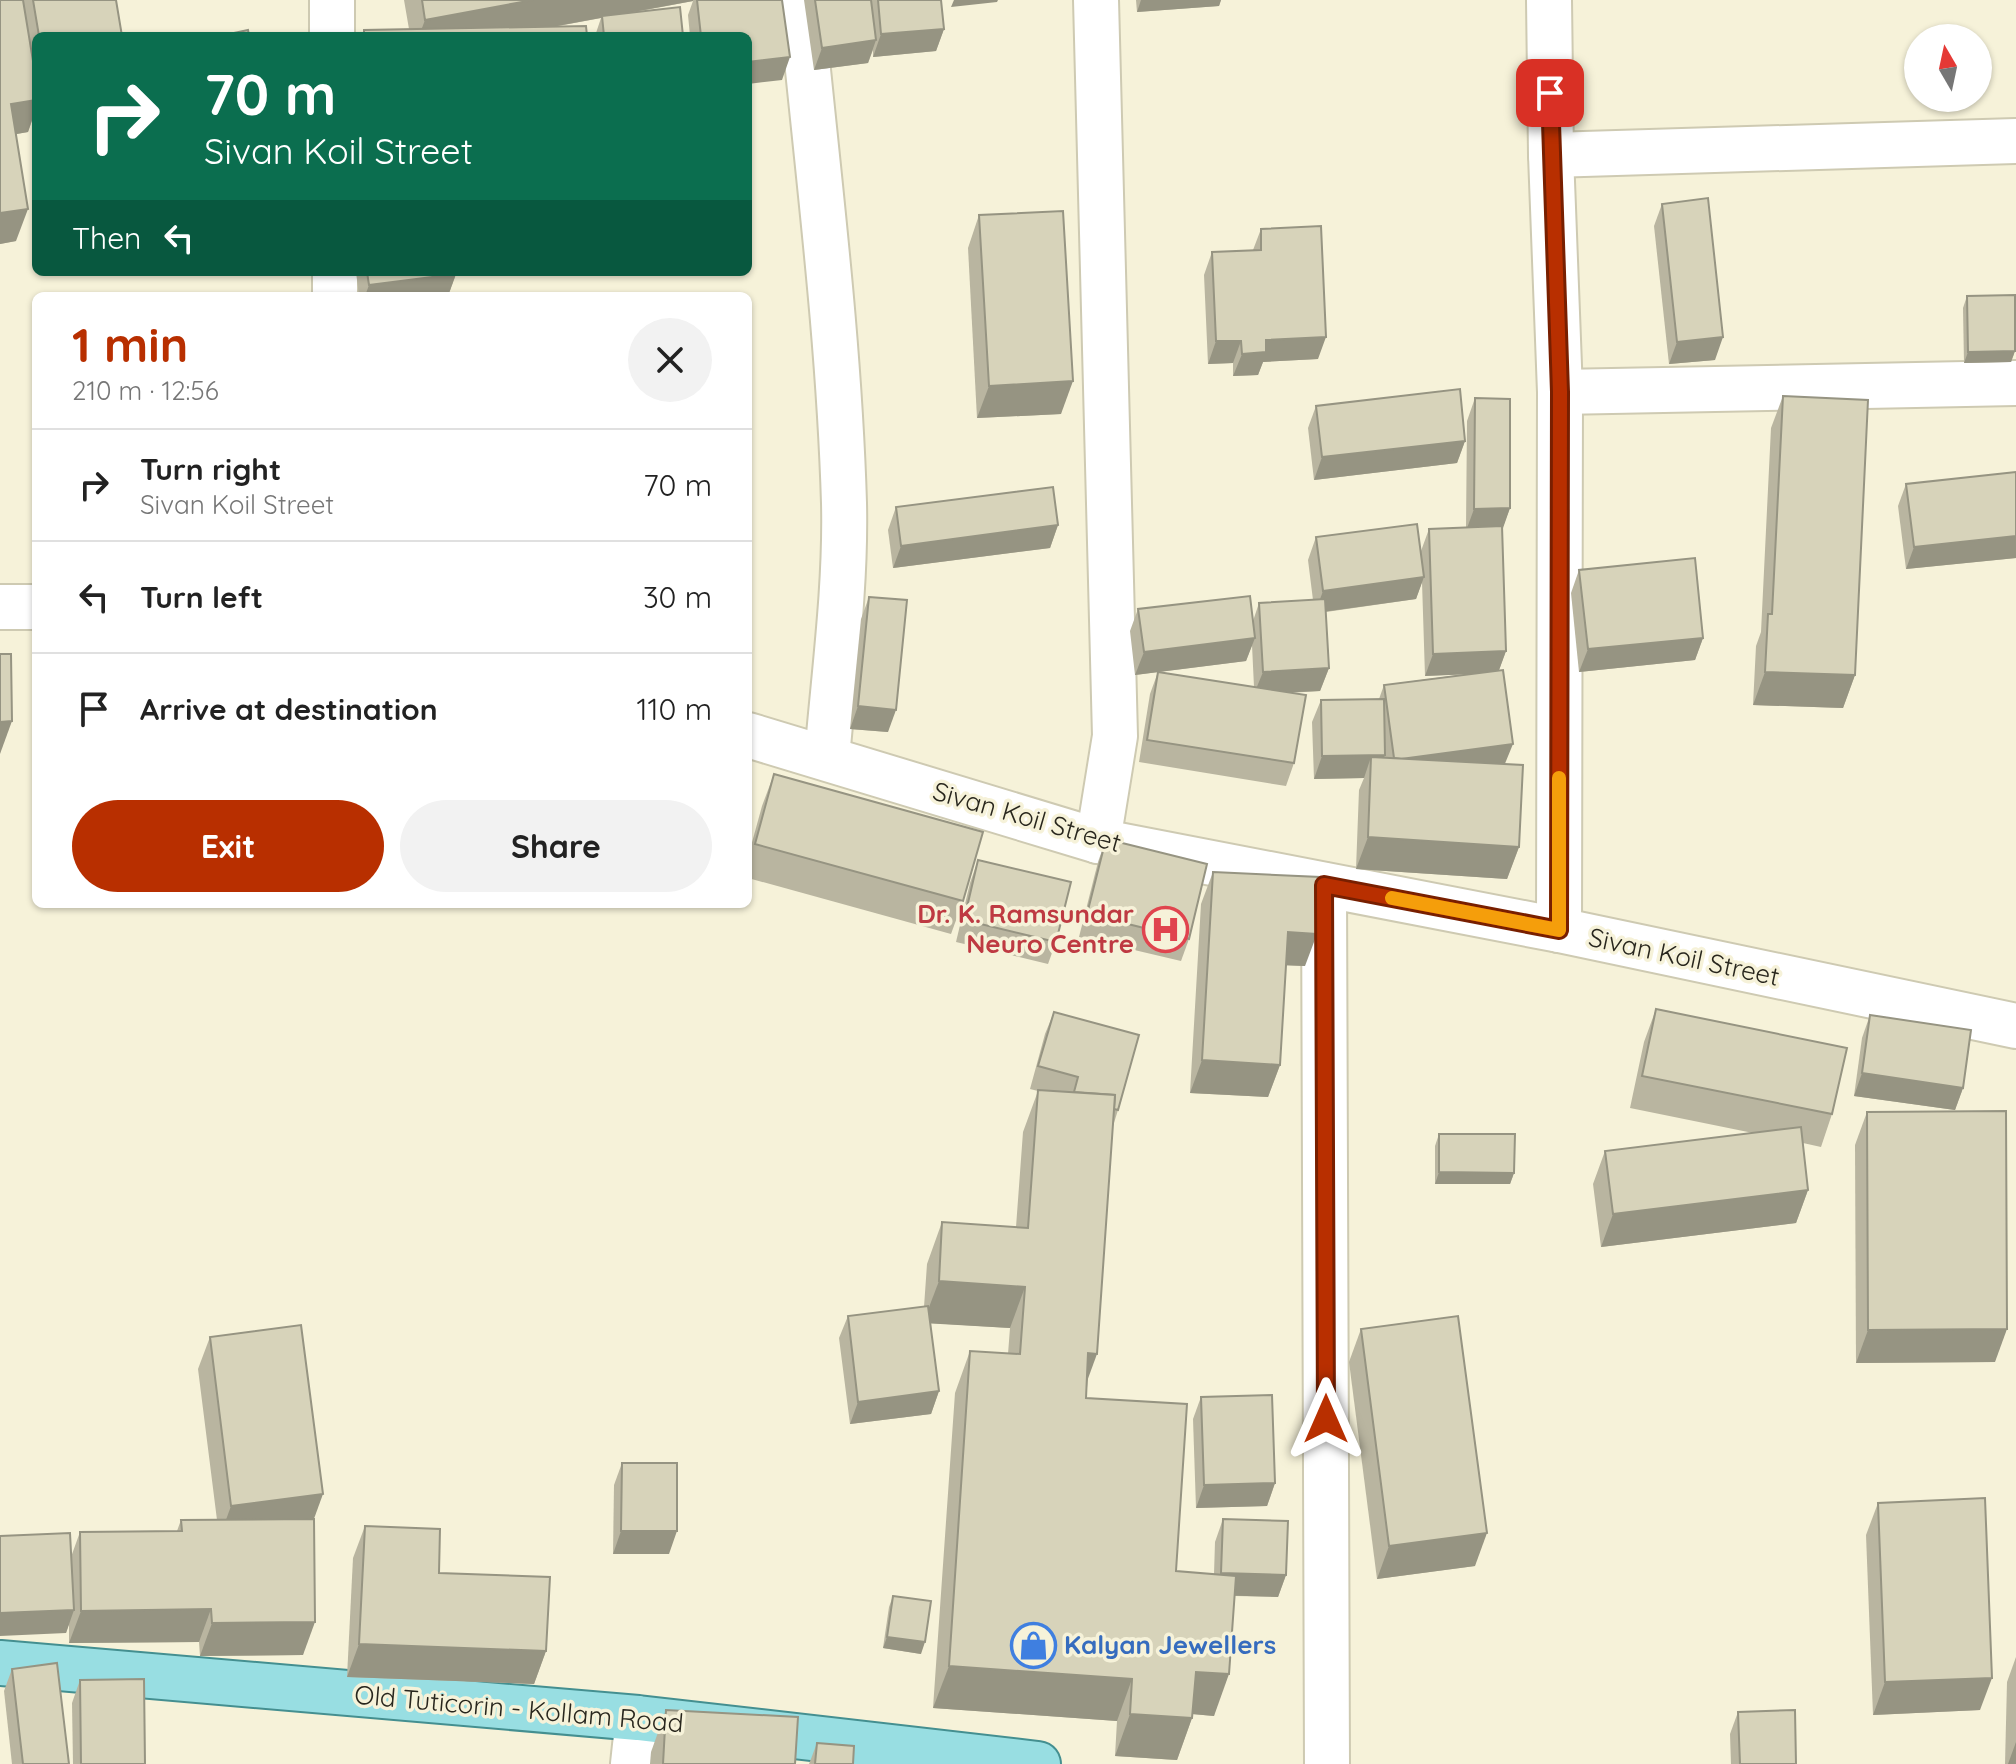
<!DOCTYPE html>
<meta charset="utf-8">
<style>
:root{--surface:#fff;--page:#f2f2f2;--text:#222;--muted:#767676;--line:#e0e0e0;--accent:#b82f00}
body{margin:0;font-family:Quicksand,sans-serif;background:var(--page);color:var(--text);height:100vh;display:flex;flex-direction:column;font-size:30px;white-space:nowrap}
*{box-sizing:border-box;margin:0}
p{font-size:26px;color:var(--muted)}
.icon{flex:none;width:44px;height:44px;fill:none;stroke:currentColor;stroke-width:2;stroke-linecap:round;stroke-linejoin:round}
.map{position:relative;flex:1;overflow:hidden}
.panel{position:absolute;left:32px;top:292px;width:720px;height:616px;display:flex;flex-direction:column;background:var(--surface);border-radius:12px;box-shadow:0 2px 6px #0004}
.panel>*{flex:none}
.guide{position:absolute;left:32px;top:32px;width:720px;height:244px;border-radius:12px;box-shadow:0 2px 6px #0004;background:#0b6e4f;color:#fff;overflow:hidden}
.needle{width:52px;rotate:351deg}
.tools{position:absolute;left:1904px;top:24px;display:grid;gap:16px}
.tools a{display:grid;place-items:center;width:88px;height:88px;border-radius:50%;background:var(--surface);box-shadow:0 2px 6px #0004;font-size:40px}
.pin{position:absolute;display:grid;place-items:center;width:68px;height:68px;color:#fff;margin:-34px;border-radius:16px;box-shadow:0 4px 12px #0006}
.me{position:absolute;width:88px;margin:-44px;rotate:0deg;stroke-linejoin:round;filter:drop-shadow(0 0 6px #0008)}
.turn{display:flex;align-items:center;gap:28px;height:168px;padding:0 40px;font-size:36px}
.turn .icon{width:104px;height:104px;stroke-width:2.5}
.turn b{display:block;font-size:56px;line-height:68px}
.then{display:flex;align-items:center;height:76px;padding:0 40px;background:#0003;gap:16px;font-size:30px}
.round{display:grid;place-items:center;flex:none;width:84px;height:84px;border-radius:42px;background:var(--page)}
.head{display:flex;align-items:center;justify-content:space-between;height:136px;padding:0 40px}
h1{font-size:48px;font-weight:700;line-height:60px;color:var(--accent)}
.primary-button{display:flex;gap:16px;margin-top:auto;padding:16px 40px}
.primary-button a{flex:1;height:92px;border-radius:48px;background:var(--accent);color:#fff;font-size:32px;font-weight:700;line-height:92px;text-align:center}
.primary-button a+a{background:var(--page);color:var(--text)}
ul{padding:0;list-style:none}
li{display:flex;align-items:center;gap:24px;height:112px;padding:0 40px;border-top:2px solid var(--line)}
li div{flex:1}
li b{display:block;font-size:30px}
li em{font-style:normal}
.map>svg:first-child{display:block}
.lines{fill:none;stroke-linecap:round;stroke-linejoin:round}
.minor-casing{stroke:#cecab2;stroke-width:48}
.major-casing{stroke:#448f90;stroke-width:48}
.minor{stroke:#fff;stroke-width:44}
.major{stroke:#98dee2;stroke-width:44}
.wall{fill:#b9b5a0;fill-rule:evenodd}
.shaded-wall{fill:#969482}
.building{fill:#d7d3ba;stroke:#969482;stroke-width:2}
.route-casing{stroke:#781f00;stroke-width:20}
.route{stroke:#b82f00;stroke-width:14}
.slow{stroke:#f59e0b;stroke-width:14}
.labels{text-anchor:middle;stroke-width:7;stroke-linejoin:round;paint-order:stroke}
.street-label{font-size:26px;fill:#28261d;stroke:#f6f2d9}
.health-label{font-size:26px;font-weight:bold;fill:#be3a42;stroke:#f6f2d9;text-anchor:end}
.shop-label{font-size:26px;font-weight:bold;fill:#366cbe;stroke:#f6f2d9;text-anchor:start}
</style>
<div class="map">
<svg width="2016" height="1764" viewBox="0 0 2016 1764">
<rect width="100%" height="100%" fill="#f6f2d9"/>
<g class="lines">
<defs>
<g id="minor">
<polyline points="332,0 332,36"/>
<path d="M801,0C817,167 839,335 844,503C846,587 834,674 827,758"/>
<polyline points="1096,0 1115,736 1098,841"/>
<polyline points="1549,0 1551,155 1560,392 1559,930"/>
<polyline points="1551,155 2016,141"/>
<polyline points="335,272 335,296"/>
<polyline points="1560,392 2016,383"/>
<polyline points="0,607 36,607"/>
<polyline points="748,735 1098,841 1559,930 2016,1026"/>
<polyline points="1324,885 1327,1764"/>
<polyline points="633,1764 638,1718"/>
</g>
<polyline id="major" points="0,1663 638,1718 1038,1764"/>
</defs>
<use href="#minor" class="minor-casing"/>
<use href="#major" class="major-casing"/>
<use href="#minor" class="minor"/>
<use href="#major" class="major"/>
</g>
<g class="wall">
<polygon points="0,0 116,0 122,36 36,36 36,132 34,115 28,132 16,134 16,241 0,244"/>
<polygon points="404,0 782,0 782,80 748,36 690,36 688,15 693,1 630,13 683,36 595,36 601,18 553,27 587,36 362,36 364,30 409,29"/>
<polygon points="804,0 941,0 944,29 936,51 873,57 873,50 868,63 814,70"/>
<polygon points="1136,0 1221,0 1219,6 1137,12"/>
<polygon points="1662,204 1715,360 1669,364 1654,226"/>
<polygon points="979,215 1061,414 977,418 968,248"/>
<polygon points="1261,229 1318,359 1263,362 1258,375 1233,376 1233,363 1208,364 1204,275 1212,252 1253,250"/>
<polygon points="356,272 456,272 456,274 448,296 359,296"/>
<polygon points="1967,296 2015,351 2011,362 1964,363 1963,308"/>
<polygon points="1783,396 1855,675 1843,708 1753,705 1756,646 1761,632 1771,428"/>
<path d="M1475,398L1510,508L1502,529L1506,651L1499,670L1505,764L1519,847L1507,879L1356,869L1359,790L1364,778L1314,779L1312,722L1321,700L1379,699L1384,685L1465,674L1425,676L1422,582L1416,599L1326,612L1329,668L1320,691L1288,693L1294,763L1286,786L1139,762L1150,694L1158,672L1135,675L1130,631L1138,609L1253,621L1259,603L1313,600L1308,560L1316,537L1421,551L1429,529L1466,528L1467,421ZM1252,645L1254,687L1158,672L1246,661Z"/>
<polygon points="1316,406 1465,441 1457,463 1314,480 1308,428"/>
<polygon points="2016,472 2016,558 1906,569 1898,506 1906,484"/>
<polygon points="896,507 1058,525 1050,548 893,568 888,530"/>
<polygon points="1579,570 1703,638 1695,660 1579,672 1571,593"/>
<polygon points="869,597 888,732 850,729 861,619"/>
<polygon points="774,774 963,901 951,934 748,878 748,857 762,806"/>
<polygon points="1106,839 1189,939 1181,961 1079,937 1098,862"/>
<polygon points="978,860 1056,942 1048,964 956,942 970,883"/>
<polygon points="1213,872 1305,966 1286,965 1280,1065 1268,1097 1190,1093 1201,904"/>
<polygon points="1656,1009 1832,1114 1821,1147 1803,1143 1808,1190 1796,1223 1601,1247 1593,1184 1605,1151 1753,1133 1630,1108 1644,1042"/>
<polygon points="1054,1012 1118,1110 1113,1126 1086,1398 1176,1571 1214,1574 1215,1542 1223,1519 1286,1575 1278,1597 1235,1596 1214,1716 1192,1714 1192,1718 1177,1760 1115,1756 1117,1721 933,1708 955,1393 970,1351 1008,1354 1010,1328 930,1323 939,1391 931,1414 850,1424 839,1338 848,1316 924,1307 927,1264 942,1222 1016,1227 1023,1132 1038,1091 1030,1089 1045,1034"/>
<polygon points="1870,1015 1963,1088 1955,1110 1854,1096 1862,1038"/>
<polygon points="1867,1112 1995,1362 1856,1363 1855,1145"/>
<polygon points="1439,1134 1514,1173 1510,1184 1435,1184 1435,1146"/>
<polygon points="1361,1329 1475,1566 1377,1579 1349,1362"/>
<polygon points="210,1337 314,1519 303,1655 200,1656 199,1642 69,1643 69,1624 66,1633 71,1557 80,1532 177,1531 181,1520 217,1520 198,1369"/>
<polygon points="1201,1397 1275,1483 1267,1506 1196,1508 1193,1419"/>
<polygon points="622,1463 669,1554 613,1554 614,1485"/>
<polygon points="1878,1503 1980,1710 1873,1715 1866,1535"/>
<polygon points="365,1526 439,1573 546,1651 534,1684 347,1677 353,1558"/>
<polygon points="893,1596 921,1654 883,1648 889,1607"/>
<polygon points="2016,1657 2016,1764 2005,1764 2007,1682"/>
<polygon points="12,1669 69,1764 12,1764 4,1691"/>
<polygon points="80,1680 145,1764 73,1764 72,1703"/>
<polygon points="666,1710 795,1764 650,1764 651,1752"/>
<polygon points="1738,1712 1796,1764 1731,1764 1730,1734"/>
<polygon points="817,1743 853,1764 809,1764"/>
</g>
<g class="shaded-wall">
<polygon points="533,0 693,0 693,1 502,36 419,36 425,20"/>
<polygon points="954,0 998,0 997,2 951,7"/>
<polygon points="1141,0 1221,0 1219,6 1137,12"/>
<polygon points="944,29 936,51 873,57 881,34"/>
<polygon points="876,40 868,63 814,70 822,48"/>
<polygon points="790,57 782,80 748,84 748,62"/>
<polygon points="36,100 36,108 28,132 0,137 11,104"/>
<polygon points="28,209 16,241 0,244 0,213"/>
<polygon points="456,274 448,296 365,296 369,285"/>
<polygon points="1326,337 1318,359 1263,362 1258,375 1233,376 1242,354 1266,340"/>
<polygon points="1723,337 1715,360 1669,364 1677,342"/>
<polygon points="1216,341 1241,341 1233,363 1208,364"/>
<polygon points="2015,351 2011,362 1964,363 1968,352"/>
<polygon points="1073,381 1061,414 977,418 989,386"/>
<polygon points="1465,441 1457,463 1314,480 1322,457"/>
<polygon points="1510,508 1502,531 1466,531 1474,509"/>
<polygon points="1058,525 1050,548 893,568 901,546"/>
<polygon points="2016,536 2016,558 1906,569 1914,547"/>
<polygon points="1424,577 1416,599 1315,613 1323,591"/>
<polygon points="1255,638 1246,661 1135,675 1144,652"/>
<polygon points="1703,638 1695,660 1579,672 1588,649"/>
<polygon points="1506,651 1498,673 1425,676 1433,654"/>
<polygon points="1329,668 1320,691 1254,694 1263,672"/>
<polygon points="1765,672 1855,675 1843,708 1753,705"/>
<polygon points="858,706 896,710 888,732 850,729"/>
<polygon points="12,721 0,754 0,722"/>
<polygon points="1513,744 1504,766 1394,760"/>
<polygon points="1385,755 1377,778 1371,757 1364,778 1314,779 1322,756"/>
<polygon points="1368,837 1519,847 1507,879 1356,869"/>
<polygon points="1288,932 1317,934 1305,966 1276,965"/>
<polygon points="1202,1060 1280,1065 1268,1097 1190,1093"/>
<polygon points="1862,1073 1963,1088 1955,1110 1854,1096"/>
<polygon points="1439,1172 1514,1173 1510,1184 1435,1184"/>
<polygon points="1808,1190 1796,1223 1601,1247 1613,1214"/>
<polygon points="939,1281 1025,1287 1010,1328 923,1323"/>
<polygon points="2007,1329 1995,1362 1856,1363 1868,1330"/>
<polygon points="1088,1353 1097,1354 1082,1395"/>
<polygon points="939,1391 931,1414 850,1424 858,1402"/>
<polygon points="1275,1483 1267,1506 1196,1508 1204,1485"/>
<polygon points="323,1494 311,1527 219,1539 231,1506"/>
<polygon points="621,1531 677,1531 669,1554 613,1554"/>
<polygon points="1487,1533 1475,1566 1377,1579 1389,1546"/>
<polygon points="1221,1573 1286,1575 1278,1597 1213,1595"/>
<polygon points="211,1609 199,1642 69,1643 81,1611"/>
<polygon points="74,1610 66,1633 0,1636 0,1613"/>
<polygon points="315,1622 303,1655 200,1656 212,1623"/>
<polygon points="887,1637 925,1642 921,1654 883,1648"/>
<polygon points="359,1644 546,1651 534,1684 347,1677"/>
<polygon points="949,1666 1132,1679 1117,1721 933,1708"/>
<polygon points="1196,1672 1229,1674 1214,1716 1181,1713"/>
<polygon points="1992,1678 1980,1710 1873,1715 1885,1682"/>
<polygon points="1130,1714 1192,1718 1177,1760 1115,1756"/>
<polygon points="2016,1742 2016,1764 2008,1764"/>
</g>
<g class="building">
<polygon points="0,0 23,0 36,79 36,100 11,104 28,209 0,213"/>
<polygon points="33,0 116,0 122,36 39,36"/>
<polygon points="422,0 533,0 425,20"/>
<polygon points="697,0 782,0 790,57 748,62 748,36 701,36"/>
<polygon points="815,0 871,0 876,40 822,48"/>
<polygon points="878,0 941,0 944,29 881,34"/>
<polygon points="680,7 683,36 604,36 602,16"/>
<polygon points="586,26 587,36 364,36 364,30"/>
<polygon points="248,30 249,36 220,36"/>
<polygon points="1708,198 1723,337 1677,342 1662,204"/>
<polygon points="1063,211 1073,381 989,386 979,215"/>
<polygon points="1321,226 1326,337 1266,340 1266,352 1242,354 1241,341 1216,341 1212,252 1261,250 1261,229"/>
<polygon points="367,272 456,272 456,274 369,285"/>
<polygon points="2015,295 2015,351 1968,352 1967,296"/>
<polygon points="1460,389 1465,441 1322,457 1316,406"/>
<polygon points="1783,396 1868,400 1855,675 1765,672 1768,614 1772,614"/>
<polygon points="1475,398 1510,399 1510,508 1474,509"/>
<polygon points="2016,472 2016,536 1914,547 1906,484"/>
<polygon points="1053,487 1058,525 901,546 896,507"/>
<polygon points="1417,524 1424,577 1323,591 1316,537"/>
<polygon points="1502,526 1506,651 1433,654 1429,529"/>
<polygon points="1695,558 1703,638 1588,649 1579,570"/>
<polygon points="1250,596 1255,638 1144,652 1138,609"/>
<polygon points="869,597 907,600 896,710 858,706"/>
<polygon points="1325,599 1329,668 1263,672 1259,603"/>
<polygon points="0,654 11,654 12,721 0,722"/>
<polygon points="1503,670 1513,744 1401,759 1394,758 1384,685"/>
<polygon points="1158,672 1306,695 1294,763 1147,740"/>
<polygon points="1384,699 1385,755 1322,756 1321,700"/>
<polygon points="1371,757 1523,765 1519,847 1368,837"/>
<polygon points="774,774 983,832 963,901 755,844"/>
<polygon points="1106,839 1207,864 1189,939 1087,914"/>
<polygon points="978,860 1071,882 1056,942 964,920"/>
<polygon points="1213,872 1320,877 1317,934 1288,932 1280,1065 1202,1060"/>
<polygon points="1656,1009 1847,1048 1832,1114 1642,1076"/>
<polygon points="1054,1012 1139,1035 1118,1110 1114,1109 1115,1095 1074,1092 1078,1077 1038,1066"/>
<polygon points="1870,1015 1971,1030 1963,1088 1862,1073"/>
<polygon points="1038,1090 1115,1095 1097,1354 1088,1353 1086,1398 1187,1404 1176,1571 1236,1576 1229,1674 1196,1672 1192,1718 1130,1714 1132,1679 949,1666 970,1351 1020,1354 1025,1287 939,1281 942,1222 1028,1228"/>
<polygon points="2006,1111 2007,1329 1868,1330 1867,1112"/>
<polygon points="1801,1127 1808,1190 1613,1214 1605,1151"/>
<polygon points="1439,1134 1515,1134 1514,1173 1439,1172"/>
<polygon points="928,1306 939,1391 858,1402 848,1316"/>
<polygon points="1458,1316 1487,1533 1389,1546 1361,1329"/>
<polygon points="301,1325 323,1494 231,1506 210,1337"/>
<polygon points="1272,1395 1275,1483 1204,1485 1201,1397"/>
<polygon points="622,1463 677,1463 677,1531 621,1531"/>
<polygon points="1985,1498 1992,1678 1885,1682 1878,1503"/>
<polygon points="314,1519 315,1622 212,1623 211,1609 81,1611 80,1532 182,1531 181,1520"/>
<polygon points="1223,1519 1288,1521 1286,1575 1221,1573"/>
<polygon points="365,1526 440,1529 439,1573 550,1577 546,1651 359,1644"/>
<polygon points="70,1533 74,1610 0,1613 0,1536"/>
<polygon points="893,1596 931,1601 925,1642 887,1637"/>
<polygon points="57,1663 69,1764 23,1764 12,1669"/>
<polygon points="144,1679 145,1764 81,1764 80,1680"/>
<polygon points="666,1710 798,1717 795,1764 663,1764"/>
<polygon points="1795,1710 1796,1764 1740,1764 1738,1712"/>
<polygon points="817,1743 854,1746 853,1764 815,1764"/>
</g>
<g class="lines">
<defs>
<polyline id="route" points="1326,1419 1324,885 1559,930 1560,392 1550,93"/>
</defs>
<use href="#route" class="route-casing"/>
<use href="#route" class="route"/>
<polyline class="slow" points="1392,898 1559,930 1559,778"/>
</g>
<defs>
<symbol id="hospital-ring" viewBox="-11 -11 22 22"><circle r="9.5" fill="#f6f2d9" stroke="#e0444e" stroke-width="1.5"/><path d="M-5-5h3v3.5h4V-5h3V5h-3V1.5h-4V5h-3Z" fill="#e0444e"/></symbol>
<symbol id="shop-ring" viewBox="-11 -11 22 22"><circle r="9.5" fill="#f6f2d9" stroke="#3f7fe0" stroke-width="1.5"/><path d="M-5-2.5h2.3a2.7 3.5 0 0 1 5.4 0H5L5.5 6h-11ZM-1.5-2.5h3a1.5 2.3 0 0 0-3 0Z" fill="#3f7fe0"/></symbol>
</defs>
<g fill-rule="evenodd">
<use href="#hospital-ring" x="1140" y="904" width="51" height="51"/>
<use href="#shop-ring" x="1008" y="1620" width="51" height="51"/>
</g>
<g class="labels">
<g class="street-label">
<text transform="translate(1027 817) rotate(16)" y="9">Sivan Koil Street</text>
<text transform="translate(1684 957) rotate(12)" y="9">Sivan Koil Street</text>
<text transform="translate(519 1709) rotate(5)" y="9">Old Tuticorin - Kollam Road</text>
</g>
<g class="health-label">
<text x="1134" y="923">Dr. K. Ramsundar<tspan x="1134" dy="30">Neuro Centre</tspan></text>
</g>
<g class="shop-label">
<text x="1064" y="1654">Kalyan Jewellers</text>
</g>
</g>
</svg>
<div class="tools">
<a><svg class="needle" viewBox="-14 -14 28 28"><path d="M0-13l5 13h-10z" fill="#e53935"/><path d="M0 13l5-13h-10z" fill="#767676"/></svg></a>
</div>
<div class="pin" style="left:1550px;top:93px;background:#d93025"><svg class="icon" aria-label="arrive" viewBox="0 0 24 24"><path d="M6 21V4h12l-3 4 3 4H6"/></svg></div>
<svg class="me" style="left:1326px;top:1419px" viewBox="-20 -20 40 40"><path d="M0-17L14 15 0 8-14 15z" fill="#b82f00" stroke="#fff" stroke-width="4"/></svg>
<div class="guide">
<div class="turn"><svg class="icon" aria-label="right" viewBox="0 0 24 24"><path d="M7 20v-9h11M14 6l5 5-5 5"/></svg><div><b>70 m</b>Sivan Koil Street</div></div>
<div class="then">Then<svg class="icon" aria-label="left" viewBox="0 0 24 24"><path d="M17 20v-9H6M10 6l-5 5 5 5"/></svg></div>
</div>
<section class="panel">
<div class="head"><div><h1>1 min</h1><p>210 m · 12:56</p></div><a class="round"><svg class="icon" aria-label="close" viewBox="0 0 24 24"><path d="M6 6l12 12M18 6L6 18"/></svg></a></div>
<ul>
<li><svg class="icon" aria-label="right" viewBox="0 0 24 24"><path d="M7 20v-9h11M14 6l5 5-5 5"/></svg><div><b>Turn right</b><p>Sivan Koil Street</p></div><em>70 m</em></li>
<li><svg class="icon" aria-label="left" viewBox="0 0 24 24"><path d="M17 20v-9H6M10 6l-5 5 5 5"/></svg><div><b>Turn left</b></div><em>30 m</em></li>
<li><svg class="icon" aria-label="arrive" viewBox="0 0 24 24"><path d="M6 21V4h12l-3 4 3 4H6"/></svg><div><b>Arrive at destination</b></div><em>110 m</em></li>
</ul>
<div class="primary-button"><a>Exit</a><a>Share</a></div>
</section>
</div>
